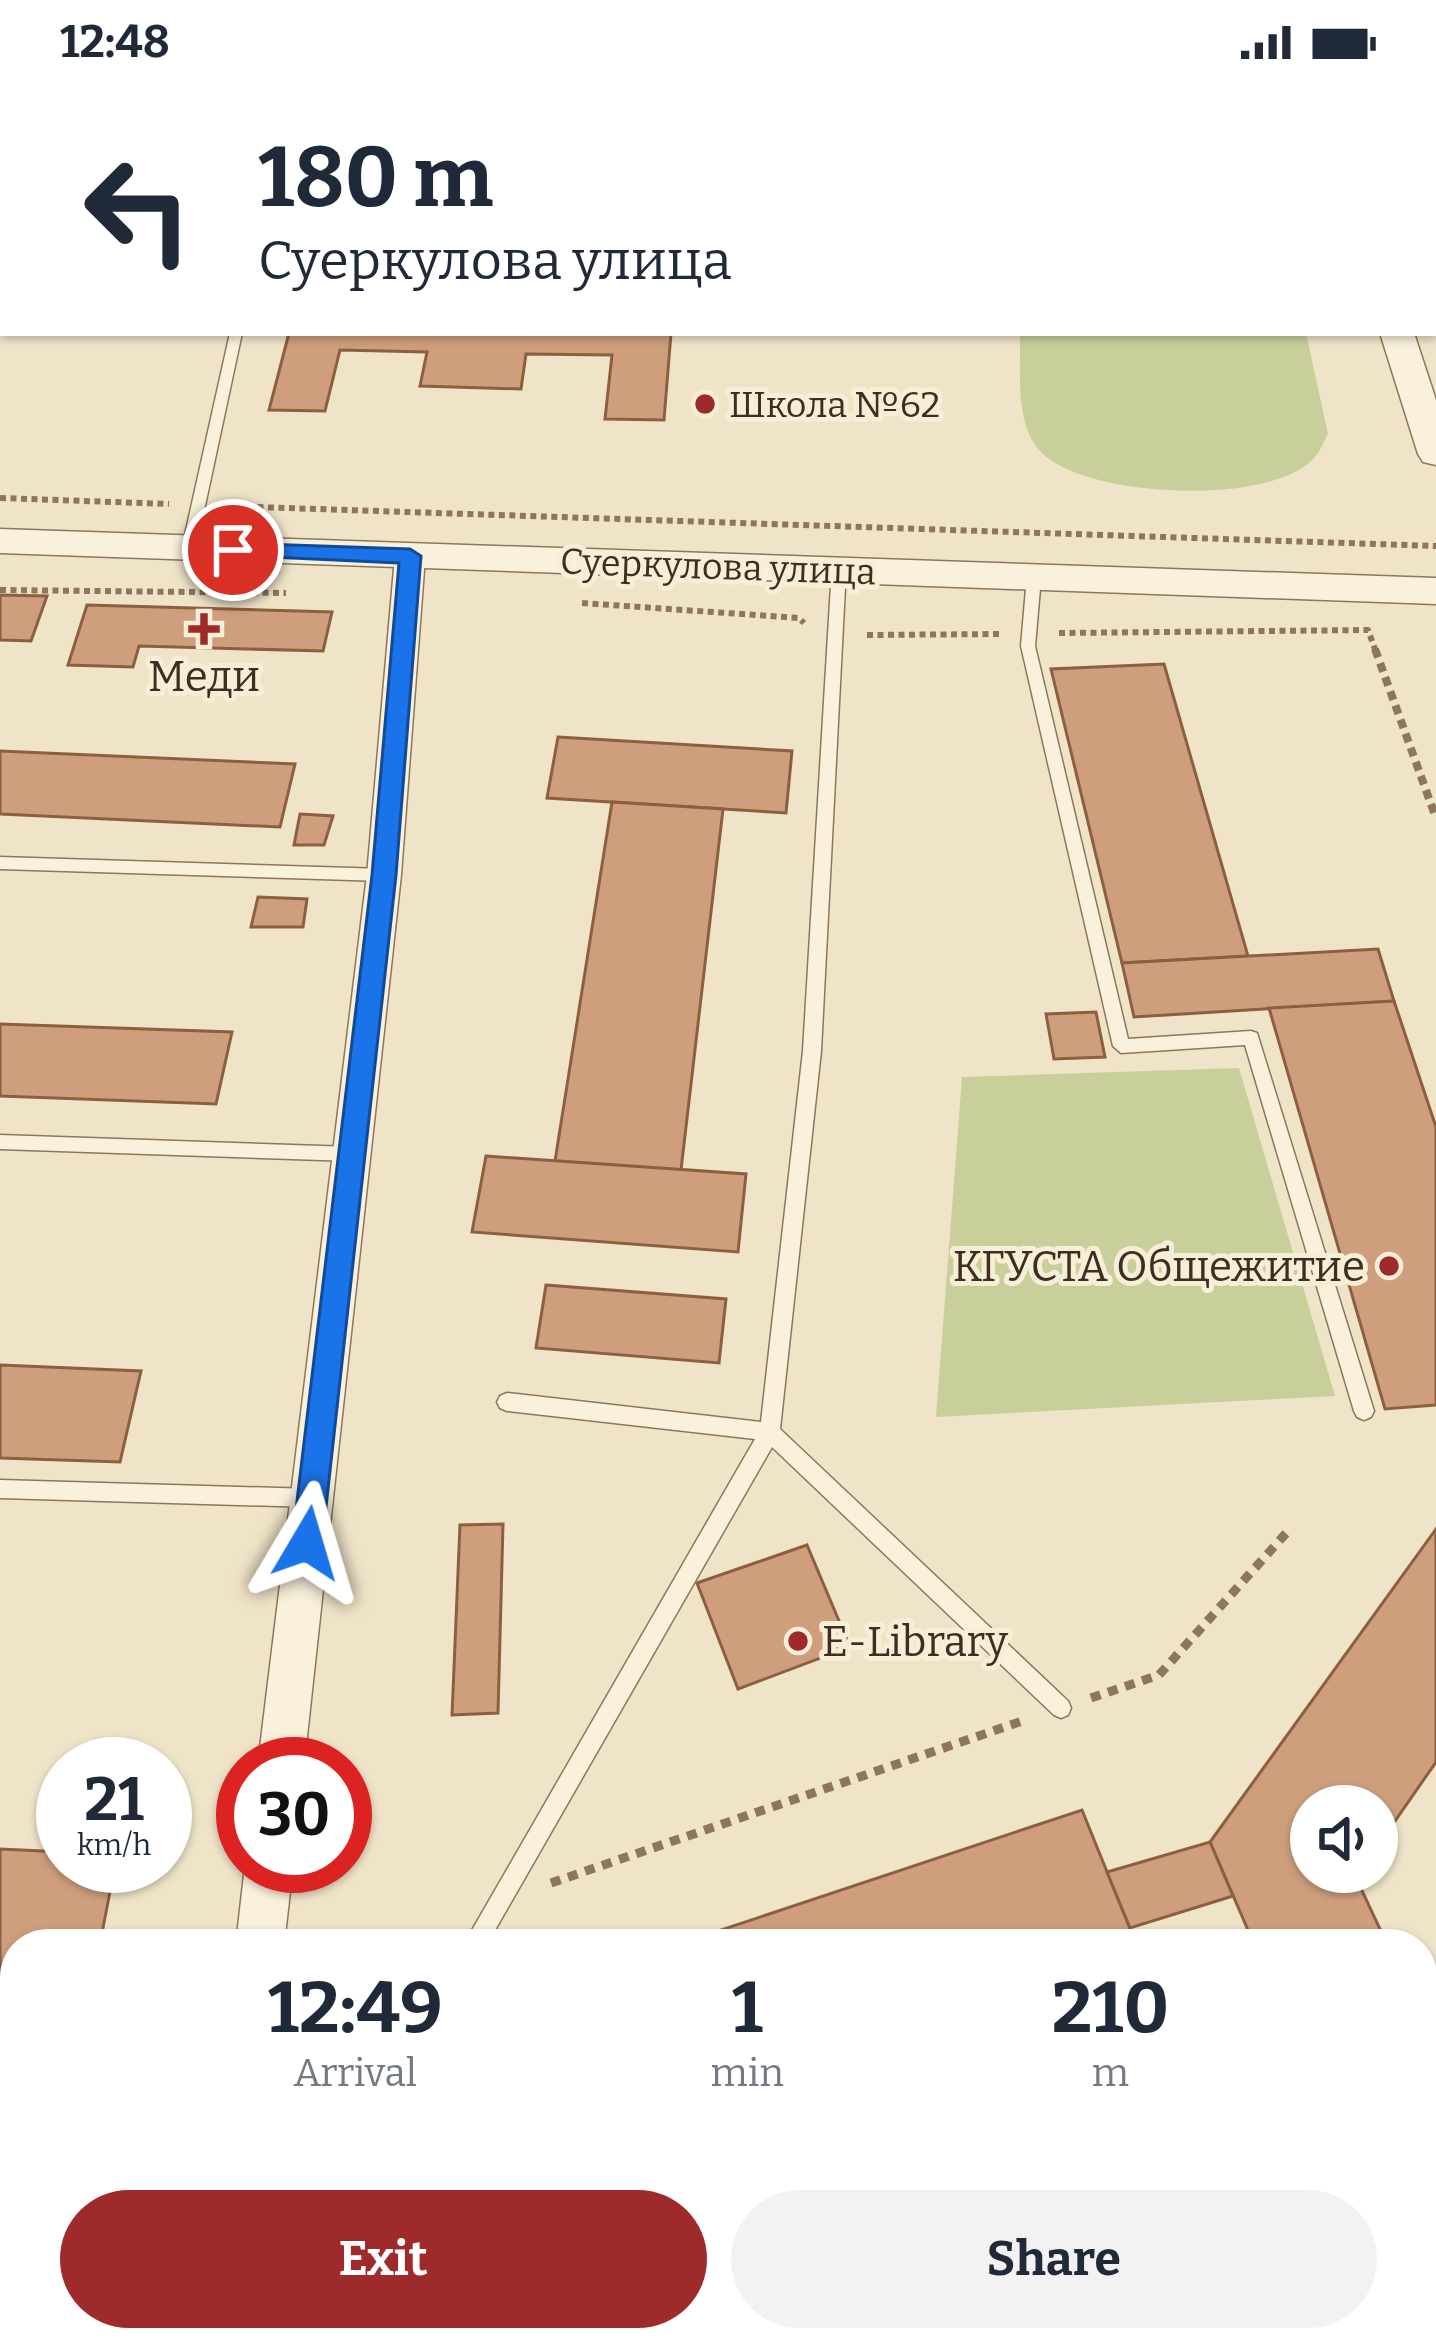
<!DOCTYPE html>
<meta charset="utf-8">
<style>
:root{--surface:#fff;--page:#f2f2f3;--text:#1f2937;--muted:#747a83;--accent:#9e2a2b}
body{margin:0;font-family:Bitter,serif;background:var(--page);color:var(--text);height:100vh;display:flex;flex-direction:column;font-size:45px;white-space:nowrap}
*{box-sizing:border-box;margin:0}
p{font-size:39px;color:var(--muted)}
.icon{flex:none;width:66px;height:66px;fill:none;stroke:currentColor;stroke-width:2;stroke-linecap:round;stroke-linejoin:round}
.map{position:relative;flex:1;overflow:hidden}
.panel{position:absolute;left:0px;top:1845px;width:1437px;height:423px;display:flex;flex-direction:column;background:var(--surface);border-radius:48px 48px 0 0;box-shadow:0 3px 9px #0004}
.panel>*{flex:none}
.hud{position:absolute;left:0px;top:0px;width:1437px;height:252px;box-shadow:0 3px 9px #0004;background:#fff;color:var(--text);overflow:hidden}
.tools{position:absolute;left:1290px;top:1701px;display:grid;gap:24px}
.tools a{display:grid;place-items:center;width:108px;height:108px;border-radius:50%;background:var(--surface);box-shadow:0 3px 9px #0004;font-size:60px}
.speed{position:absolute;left:36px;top:1653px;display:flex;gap:24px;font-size:60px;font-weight:700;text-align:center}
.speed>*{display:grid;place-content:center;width:156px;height:156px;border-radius:50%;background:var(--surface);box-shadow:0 3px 9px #0004;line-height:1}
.speed small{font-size:30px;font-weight:400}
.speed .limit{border:18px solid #d22;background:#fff;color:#111}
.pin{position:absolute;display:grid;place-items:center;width:102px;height:102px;color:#fff;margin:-51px;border:6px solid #fff;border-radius:50%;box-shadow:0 3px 12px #0007}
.me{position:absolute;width:132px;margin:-66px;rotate:7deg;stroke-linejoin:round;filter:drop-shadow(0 0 9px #0008)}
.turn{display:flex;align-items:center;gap:42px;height:252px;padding:0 60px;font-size:54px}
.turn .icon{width:156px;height:156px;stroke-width:2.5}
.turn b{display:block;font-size:84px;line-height:102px}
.eta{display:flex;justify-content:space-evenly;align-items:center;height:204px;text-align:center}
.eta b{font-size:72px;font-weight:700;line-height:84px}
.cta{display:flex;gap:24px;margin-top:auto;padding:24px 60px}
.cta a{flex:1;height:138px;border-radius:72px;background:var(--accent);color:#fff;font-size:48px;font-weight:700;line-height:138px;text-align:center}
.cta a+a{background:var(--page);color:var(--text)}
.status{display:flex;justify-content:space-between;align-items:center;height:84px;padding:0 60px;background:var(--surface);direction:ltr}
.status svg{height:33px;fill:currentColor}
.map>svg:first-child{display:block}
.green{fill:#c9cf9b}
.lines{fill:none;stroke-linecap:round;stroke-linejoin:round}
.river{fill:#a9c4bc;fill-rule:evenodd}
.building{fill:#cf9f7d;stroke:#8d5f41;stroke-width:3}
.service-casing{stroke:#8d765c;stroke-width:3}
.minor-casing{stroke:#8d765c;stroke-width:3}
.tertiary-casing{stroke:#8d765c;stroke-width:3}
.path-far2{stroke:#8d765c;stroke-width:6;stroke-dasharray:6 4.5;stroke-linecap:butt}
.path-far1{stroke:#8d765c;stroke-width:8;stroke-dasharray:9 6;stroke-linecap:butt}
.path{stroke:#8d765c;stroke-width:9;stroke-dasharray:10 8;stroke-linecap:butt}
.service{fill:#faf1dc;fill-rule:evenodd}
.minor{fill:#faf1dc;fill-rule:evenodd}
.tertiary{fill:#faf1dc;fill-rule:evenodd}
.route{fill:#1a73e8;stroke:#114b97;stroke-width:3}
.poi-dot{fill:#9e2a2b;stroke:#f7eed8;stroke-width:4.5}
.labels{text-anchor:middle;stroke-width:10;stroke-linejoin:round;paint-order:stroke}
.far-poi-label{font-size:36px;fill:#3d2e20;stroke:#f7eed8;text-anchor:start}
.far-street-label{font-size:36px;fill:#3d2e20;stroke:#f7eed8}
.poi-label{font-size:42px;fill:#3d2e20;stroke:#f7eed8}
</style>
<div class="status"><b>12:48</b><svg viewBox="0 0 49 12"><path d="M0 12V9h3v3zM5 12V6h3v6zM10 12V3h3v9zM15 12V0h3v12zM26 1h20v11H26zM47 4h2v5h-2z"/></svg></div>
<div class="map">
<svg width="1436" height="2267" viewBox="0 0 1436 2267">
<rect width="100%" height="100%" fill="#f0e4c8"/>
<g class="green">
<path d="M1020,249H1306L1328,350C1324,357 1320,368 1314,374C1271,423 1082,414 1040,367C1014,338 1021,285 1020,249Z"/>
<polygon points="1239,984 1335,1312 936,1333 962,993"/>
</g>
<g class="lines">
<rect class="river" x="1434" y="44" width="2" height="39"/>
</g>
<g class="building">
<polygon points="289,249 671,249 664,336 605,335 612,271 526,270 521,305 420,302 427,268 340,266 325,327 269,326"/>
<polygon points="0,511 47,512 31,557 0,556"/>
<polygon points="87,521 332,528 323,567 139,562 133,583 68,581"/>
<polygon points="1164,580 1248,872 1122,879 1051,585"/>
<polygon points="558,653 792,667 786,729 547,714"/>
<polygon points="0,667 295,680 280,743 0,730"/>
<polygon points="612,718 723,725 681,1086 555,1077"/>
<polygon points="300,730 333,732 324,761 294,761"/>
<polygon points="258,813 307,815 303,843 251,843"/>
<polygon points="1378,865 1394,917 1134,933 1122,879"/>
<polygon points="1394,917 1436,1043 1436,1321 1385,1325 1269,924"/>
<polygon points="1096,928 1105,973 1054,975 1046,930"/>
<polygon points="0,940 232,948 216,1020 0,1012"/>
<polygon points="486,1072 746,1090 738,1168 472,1148"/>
<polygon points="546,1201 726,1215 719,1279 536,1264"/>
<polygon points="0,1281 141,1287 120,1378 0,1374"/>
<polygon points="503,1440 498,1629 452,1631 460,1441"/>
<polygon points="1436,1445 1436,1678 1377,1763 1377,1722 1311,1722 1311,1788 1360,1788 1356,1794 1387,1860 1254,1860 1210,1758"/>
<polygon points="807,1461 850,1563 738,1605 697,1499"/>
<polygon points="1082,1726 1135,1857 679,1860"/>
<polygon points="1210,1758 1233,1812 1130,1844 1107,1788"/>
<polygon points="0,1765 63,1768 63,1782 115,1782 102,1849 160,1852 158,1860 15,1860 15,1909 0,1909"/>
<polygon points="1422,1934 1436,1964 1436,2267 1431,2267 1422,2246"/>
<polygon points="533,2253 670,2253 673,2267 536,2267"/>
<polygon points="851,2253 1291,2253 1297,2267 855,2267"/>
</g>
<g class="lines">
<defs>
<g id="service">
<polygon points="273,0 285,0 284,3 272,3"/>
<polygon points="643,0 756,0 761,3 648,3"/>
<polygon points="789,0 805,0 802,3 786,3"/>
<polygon points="230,249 242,249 196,464 189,469 182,464"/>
<polygon points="839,479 846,484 821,967 780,1345 1068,1617 1071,1624 1068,1631 1061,1634 1054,1631 772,1363 487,1860 464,1860 755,1355 507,1327 500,1324 497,1318 500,1312 507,1309 761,1338 803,967 832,484"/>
<polygon points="1034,488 1041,493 1035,562 1128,955 1251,947 1257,949 1374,1327 1371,1333 1364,1336 1357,1333 1354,1327 1245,961 1121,969 1113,962 1021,562 1027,493"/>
<polygon points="0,773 384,785 392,791 384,797 0,785"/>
<polygon points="0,1051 352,1063 358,1065 361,1070 358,1075 352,1077 0,1065"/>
<polygon points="0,1396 312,1405 319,1407 322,1414 319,1421 312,1423 0,1414"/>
<polygon points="0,1975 15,1976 15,2000 0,1999"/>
<rect x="432" y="2253" width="24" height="14"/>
</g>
<g id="minor">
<polygon points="410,463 425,473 401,791 304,1680 258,1680 367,791 395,473"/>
<polygon points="245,1782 293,1782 284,1860 236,1860"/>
<polygon points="188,2253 242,2253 240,2267 186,2267"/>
</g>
<g id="tertiary">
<polygon points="1300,0 1330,0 1331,3 1301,3"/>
<polygon points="1380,249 1414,249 1436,316 1436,381 1423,378 1418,370"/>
<polygon points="0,445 1436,494 1436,520 0,469"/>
</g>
</defs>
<use href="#service" class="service-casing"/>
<use href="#minor" class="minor-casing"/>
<use href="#tertiary" class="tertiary-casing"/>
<g class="path-far2">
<polyline points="0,414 169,420"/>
<polyline points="226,422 1436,462"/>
<polyline points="0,506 286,509"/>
<polyline points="582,519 799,534 804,539"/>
<polyline points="1059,549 1368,546 1376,568"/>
<polyline points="867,551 1002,550"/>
</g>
<polyline class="path-far1" points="1375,565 1436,734"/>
<g class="path">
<polyline points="1091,1614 1159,1591 1289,1446"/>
<polyline points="551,1799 1025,1636"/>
</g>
<use href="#service" class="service"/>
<use href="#minor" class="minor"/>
<use href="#tertiary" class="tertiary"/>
</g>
<polygon class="route" points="233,459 410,465 421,472 396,791 322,1459 318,1469 307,1473 296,1469 292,1459 372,791 399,479 226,471 222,466"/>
<g class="poi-dot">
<circle cx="705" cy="320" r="12"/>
<path d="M198 527h12v12h12v12h-12v12h-12v-12h-12v-12h12z"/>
<circle cx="1389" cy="1182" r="12"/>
<circle cx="798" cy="1557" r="12"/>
</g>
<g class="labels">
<g class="far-poi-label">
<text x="729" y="333">Школа №62</text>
</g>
<g class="far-street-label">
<text transform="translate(718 482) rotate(2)" y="13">Суеркулова улица</text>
</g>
<g class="poi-label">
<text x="204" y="607">Меди</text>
<text x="1365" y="1197" text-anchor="end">КГУСТА Общежитие</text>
<text x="822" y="1572" text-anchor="start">E-Library</text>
</g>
</g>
</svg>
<div class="tools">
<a><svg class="icon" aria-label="sound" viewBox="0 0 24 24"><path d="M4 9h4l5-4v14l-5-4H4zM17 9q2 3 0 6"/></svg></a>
</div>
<div class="speed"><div>21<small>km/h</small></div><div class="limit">30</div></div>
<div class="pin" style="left:233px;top:466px;background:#d93025"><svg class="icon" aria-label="arrive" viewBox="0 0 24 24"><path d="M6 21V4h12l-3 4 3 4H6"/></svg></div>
<svg class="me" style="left:307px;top:1459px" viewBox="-20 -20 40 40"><path d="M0-17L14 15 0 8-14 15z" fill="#1a73e8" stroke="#fff" stroke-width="4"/></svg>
<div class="hud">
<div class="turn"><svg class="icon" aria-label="left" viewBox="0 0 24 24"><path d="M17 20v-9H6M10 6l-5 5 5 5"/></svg><div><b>180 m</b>Суеркулова улица</div></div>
</div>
<section class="panel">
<div class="eta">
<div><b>12:49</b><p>Arrival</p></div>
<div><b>1</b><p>min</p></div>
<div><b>210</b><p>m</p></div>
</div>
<div class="cta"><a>Exit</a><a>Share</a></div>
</section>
</div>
